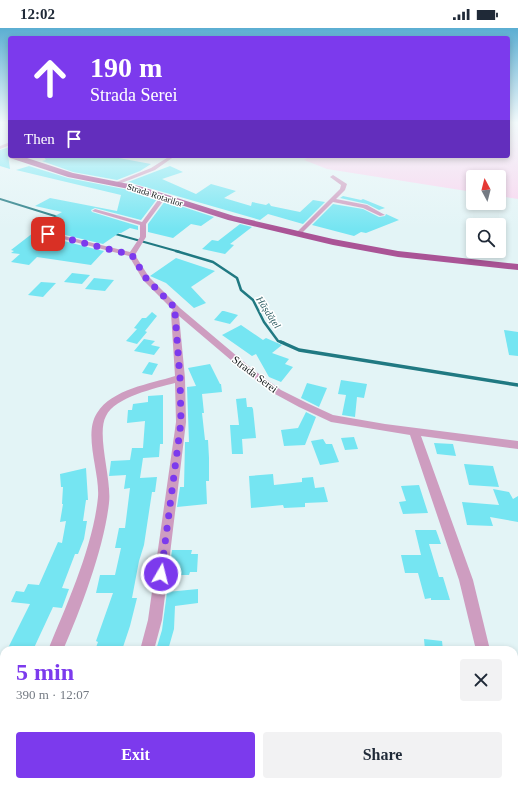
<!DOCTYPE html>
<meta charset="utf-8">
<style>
:root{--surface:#fff;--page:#f2f2f3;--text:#1f2937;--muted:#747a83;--accent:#7c3aed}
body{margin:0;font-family:"Times New Roman",serif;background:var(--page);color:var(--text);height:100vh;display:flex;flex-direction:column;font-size:15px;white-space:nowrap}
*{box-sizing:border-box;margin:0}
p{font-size:13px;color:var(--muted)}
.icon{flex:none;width:22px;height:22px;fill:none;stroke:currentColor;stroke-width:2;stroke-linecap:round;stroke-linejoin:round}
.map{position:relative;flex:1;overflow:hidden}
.drawer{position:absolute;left:0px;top:618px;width:518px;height:140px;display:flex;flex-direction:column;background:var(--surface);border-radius:12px 12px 0 0;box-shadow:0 2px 6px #0003}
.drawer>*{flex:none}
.top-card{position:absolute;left:8px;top:8px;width:502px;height:122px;border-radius:4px;box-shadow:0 2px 6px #0003;background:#7c3aed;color:#fff;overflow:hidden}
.needle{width:26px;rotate:353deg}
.tools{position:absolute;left:466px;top:142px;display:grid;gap:8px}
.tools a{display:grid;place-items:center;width:40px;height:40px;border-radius:4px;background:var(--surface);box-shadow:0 2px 6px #0003;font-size:20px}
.pin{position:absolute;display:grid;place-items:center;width:34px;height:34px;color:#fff;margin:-17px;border-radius:8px;box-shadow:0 2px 6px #0006}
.me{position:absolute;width:44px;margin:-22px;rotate:8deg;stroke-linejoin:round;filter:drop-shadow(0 0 3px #0008)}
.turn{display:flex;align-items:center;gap:14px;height:84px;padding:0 16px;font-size:18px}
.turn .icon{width:52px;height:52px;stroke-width:2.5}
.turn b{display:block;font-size:28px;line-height:34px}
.then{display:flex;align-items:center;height:38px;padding:0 16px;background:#0003;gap:8px;font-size:15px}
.round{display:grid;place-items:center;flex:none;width:42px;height:42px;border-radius:4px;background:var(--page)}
.overview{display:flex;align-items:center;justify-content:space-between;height:68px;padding:0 16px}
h1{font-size:24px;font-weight:700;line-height:30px;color:var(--accent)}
.button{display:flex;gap:8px;margin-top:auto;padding:8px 16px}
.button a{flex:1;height:46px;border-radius:4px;background:var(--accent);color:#fff;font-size:16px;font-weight:700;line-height:46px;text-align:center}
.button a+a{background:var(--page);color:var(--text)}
.status{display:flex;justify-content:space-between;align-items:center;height:28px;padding:0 20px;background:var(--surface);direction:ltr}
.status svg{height:11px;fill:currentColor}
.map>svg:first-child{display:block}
.green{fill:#f9d3ee}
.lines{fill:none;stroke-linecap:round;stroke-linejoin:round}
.stream-far2{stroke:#207982;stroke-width:2}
.stream-far1{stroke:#207982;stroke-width:2.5}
.stream{stroke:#207982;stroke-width:3.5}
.building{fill:#75e5f2}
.minor{fill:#ce9dc0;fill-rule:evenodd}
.primary{fill:#aa5496;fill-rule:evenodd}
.route{stroke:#7c3aed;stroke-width:7;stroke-dasharray:0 12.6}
.labels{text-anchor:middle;stroke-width:3;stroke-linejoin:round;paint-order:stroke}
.far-street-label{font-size:9px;fill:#101617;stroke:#fff}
.far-water-label{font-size:10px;font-style:italic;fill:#2a5b61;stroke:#fff}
.street-label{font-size:11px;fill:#101617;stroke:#fff}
</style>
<div class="status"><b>12:02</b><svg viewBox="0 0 49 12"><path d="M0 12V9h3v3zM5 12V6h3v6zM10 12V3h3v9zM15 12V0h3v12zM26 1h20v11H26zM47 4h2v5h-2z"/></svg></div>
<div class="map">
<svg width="518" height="758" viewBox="0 0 518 758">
<rect width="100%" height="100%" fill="#e3f4f6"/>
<g class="green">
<polygon points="508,95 518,95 518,171 499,168 499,149 473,149 473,164 327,141 304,132 310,128 508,128"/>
<polygon points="467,754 503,754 503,758 466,758"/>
</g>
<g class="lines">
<g class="stream-far2">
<polyline points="0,171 58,189"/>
<polyline points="112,205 180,224"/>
</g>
<polyline class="stream-far1" points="176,223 213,234 237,250 241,262 253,272 264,294 278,313 284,315"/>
<polyline class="stream" points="281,314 299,322 518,357"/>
</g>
<g class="building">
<polygon points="10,119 8,127 10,141 0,138 0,122"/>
<polygon points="43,128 108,128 151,136 140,143 117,152 73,144 42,133 46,132"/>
<polygon points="29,138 68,150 134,163 157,171 141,192 95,180 91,182 92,184 138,198 138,202 130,200 121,205 119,205 103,216 40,201 61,190 55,188 62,184 35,178 50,170 117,183 121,167 16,142"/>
<polygon points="170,138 183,144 162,151 196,166 211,156 236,163 224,170 251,178 252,174 266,177 269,175 271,178 300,184 313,172 325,174 303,196 268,186 260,192 128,154"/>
<polygon points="343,168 361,172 363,171 385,180 379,182 367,176 340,170"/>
<polygon points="165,173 214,189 201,198 191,196 173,210 148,204 148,196"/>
<polygon points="333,176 363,181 379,189 385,188 386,186 399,192 366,205 361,204 354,208 312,197"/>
<polygon points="240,196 252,199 230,216 234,217 225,226 202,221 212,212 218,213"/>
<polygon points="33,205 95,221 104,223 91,237 37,229 29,237 11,234 20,226 11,225 14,223 11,222"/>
<polygon points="176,230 215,243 191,259 206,275 194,280 166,255 150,248"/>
<polygon points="72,245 90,247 82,256 64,254"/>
<polygon points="94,250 114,252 105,263 85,261"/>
<polygon points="41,254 56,255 43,269 28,267"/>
<polygon points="222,283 224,283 238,287 230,296 214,292"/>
<polygon points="152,284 157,288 145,303 147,304 137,316 126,313 137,301 134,300 142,290 146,290"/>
<polygon points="241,297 263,312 266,310 282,317 272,325 289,331 285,336 293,339 281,354 269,349 256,326 252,328 222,307"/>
<polygon points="504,302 518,304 518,328 509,327"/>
<polygon points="144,311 155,313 151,317 160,319 154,327 134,323"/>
<polygon points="149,334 158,336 152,347 142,345"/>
<polygon points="210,336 220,356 221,356 222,364 202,366 204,385 202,385 205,412 208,412 209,430 209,453 206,453 207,476 177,479 180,459 184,459 185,414 189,414 187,359 196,358 188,340"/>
<polygon points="341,352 367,356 364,370 357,369 355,389 342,387 346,367 338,366"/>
<polygon points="307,355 327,360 319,379 301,370"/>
<polygon points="163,367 163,416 160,416 159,429 143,430 140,450 157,449 155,464 152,464 144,517 139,533 132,570 137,570 130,598 122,622 95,622 98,614 96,613 113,565 96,565 100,547 115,547 121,520 115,520 119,500 125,500 130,460 124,461 126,447 109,448 111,433 130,432 132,420 143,420 145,393 127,395 128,382 132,382 133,376 148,374 148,368"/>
<polygon points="246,370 247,379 252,379 253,381 256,410 242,411 243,426 232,426 230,397 239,397 236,371"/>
<polygon points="306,384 316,389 305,417 284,418 281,402 298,400"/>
<polygon points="354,409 358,421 345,422 341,410"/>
<polygon points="323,411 326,416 332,416 339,434 320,437 311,413"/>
<polygon points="434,415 453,416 456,428 437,426"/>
<polygon points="464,436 493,438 499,459 469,457"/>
<polygon points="86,440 88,472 86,472 83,493 87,493 84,511 78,526 75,526 62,560 69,561 62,580 53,579 33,622 7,622 30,576 11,574 16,563 24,564 28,556 39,557 58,514 62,515 66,493 60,494 63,476 62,476 63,459 61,459 60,446"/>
<polygon points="273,446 274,457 302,454 302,450 313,449 315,460 324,459 328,474 305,475 305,479 284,480 283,477 251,480 249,448"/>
<polygon points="419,457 428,485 403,486 399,474 406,473 401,458"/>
<polygon points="493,461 509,464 513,471 518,468 518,494 490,489 493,498 467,497 462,474 499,477"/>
<polygon points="415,502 436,502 441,516 429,516 439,549 443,549 450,572 431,572 431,570 425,571 418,545 405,545 401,527 421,527"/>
<polygon points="172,522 192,522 191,526 198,526 197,544 190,544 189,547 169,547"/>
<polygon points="198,561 198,575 175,578 174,601 168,622 156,622 162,602 167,564"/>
<polygon points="424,611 442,613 443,622 425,622"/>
</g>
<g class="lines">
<g class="minor">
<polygon points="10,114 10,117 0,121 0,118"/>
<polygon points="170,128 175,128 155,142 119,156 114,155 151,140"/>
<polygon points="333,147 347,156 345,162 336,171 367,177 385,187 380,188 363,180 333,174 300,207 296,207 296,205 340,161 341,157 330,149"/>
<path d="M161,168L166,169L146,196V209L135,227L149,249L180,280L251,340L281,362L307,375L333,387L385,396L518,413V421L421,408L473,552L490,622H476L459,552L410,407L331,394L299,379L275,366L245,344L179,288L185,350L186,394L162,592L154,622H140L148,592L176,394L175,355C156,360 115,369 106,388C96,406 112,451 109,475C104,520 81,581 63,622H48C67,576 93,519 98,469C100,445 83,406 97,385C112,361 150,356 175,348L171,285L173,282L143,252L129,228L32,203L35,201L130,224L140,209V197L92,183L95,181L142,194Z"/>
<polygon points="4,718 4,742 0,744 0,719"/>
<polygon points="93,754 111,754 110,758 92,758"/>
</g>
<polygon class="primary" points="10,127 21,128 73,145 139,158 234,188 333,211 398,223 518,236 518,242 398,229 333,217 228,192 134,162 68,149 10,130"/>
</g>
<linearGradient id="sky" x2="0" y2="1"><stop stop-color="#5baed2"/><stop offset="0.47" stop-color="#f2fafb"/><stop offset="1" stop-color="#f2fafb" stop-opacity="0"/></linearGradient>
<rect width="518" height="201" fill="url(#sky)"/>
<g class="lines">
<polyline class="route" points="48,206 132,227 146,250 177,282 175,285 180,350 181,394 161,546"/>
</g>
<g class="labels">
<g class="far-street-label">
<text transform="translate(155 167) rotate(18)" y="3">Strada Rotarilor</text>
</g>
<g class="far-water-label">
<text transform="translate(269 284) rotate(57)" y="4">Hășdățel</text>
</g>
<g class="street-label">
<text transform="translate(255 346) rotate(37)" y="4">Strada Serei</text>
</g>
</g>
</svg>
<div class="tools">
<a><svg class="needle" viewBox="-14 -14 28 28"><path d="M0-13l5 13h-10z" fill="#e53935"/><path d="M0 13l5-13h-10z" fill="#747a83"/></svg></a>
<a><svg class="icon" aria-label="search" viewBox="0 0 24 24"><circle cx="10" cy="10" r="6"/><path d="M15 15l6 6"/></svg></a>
</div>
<div class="pin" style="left:48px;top:206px;background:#d93025"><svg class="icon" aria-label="arrive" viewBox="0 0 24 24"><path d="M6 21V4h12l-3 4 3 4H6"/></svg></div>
<svg class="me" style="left:161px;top:546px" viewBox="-20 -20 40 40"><circle r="17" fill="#7c3aed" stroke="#fff" stroke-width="3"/><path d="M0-11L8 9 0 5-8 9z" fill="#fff"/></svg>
<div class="top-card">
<div class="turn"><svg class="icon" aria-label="ahead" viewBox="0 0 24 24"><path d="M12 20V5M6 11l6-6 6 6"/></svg><div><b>190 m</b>Strada Serei</div></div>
<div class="then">Then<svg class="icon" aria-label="arrive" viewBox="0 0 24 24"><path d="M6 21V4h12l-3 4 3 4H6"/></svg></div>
</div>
<section class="drawer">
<div class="overview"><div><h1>5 min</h1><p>390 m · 12:07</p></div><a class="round"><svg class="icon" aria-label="close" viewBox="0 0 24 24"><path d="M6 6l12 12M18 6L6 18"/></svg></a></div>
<div class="button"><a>Exit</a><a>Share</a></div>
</section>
</div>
